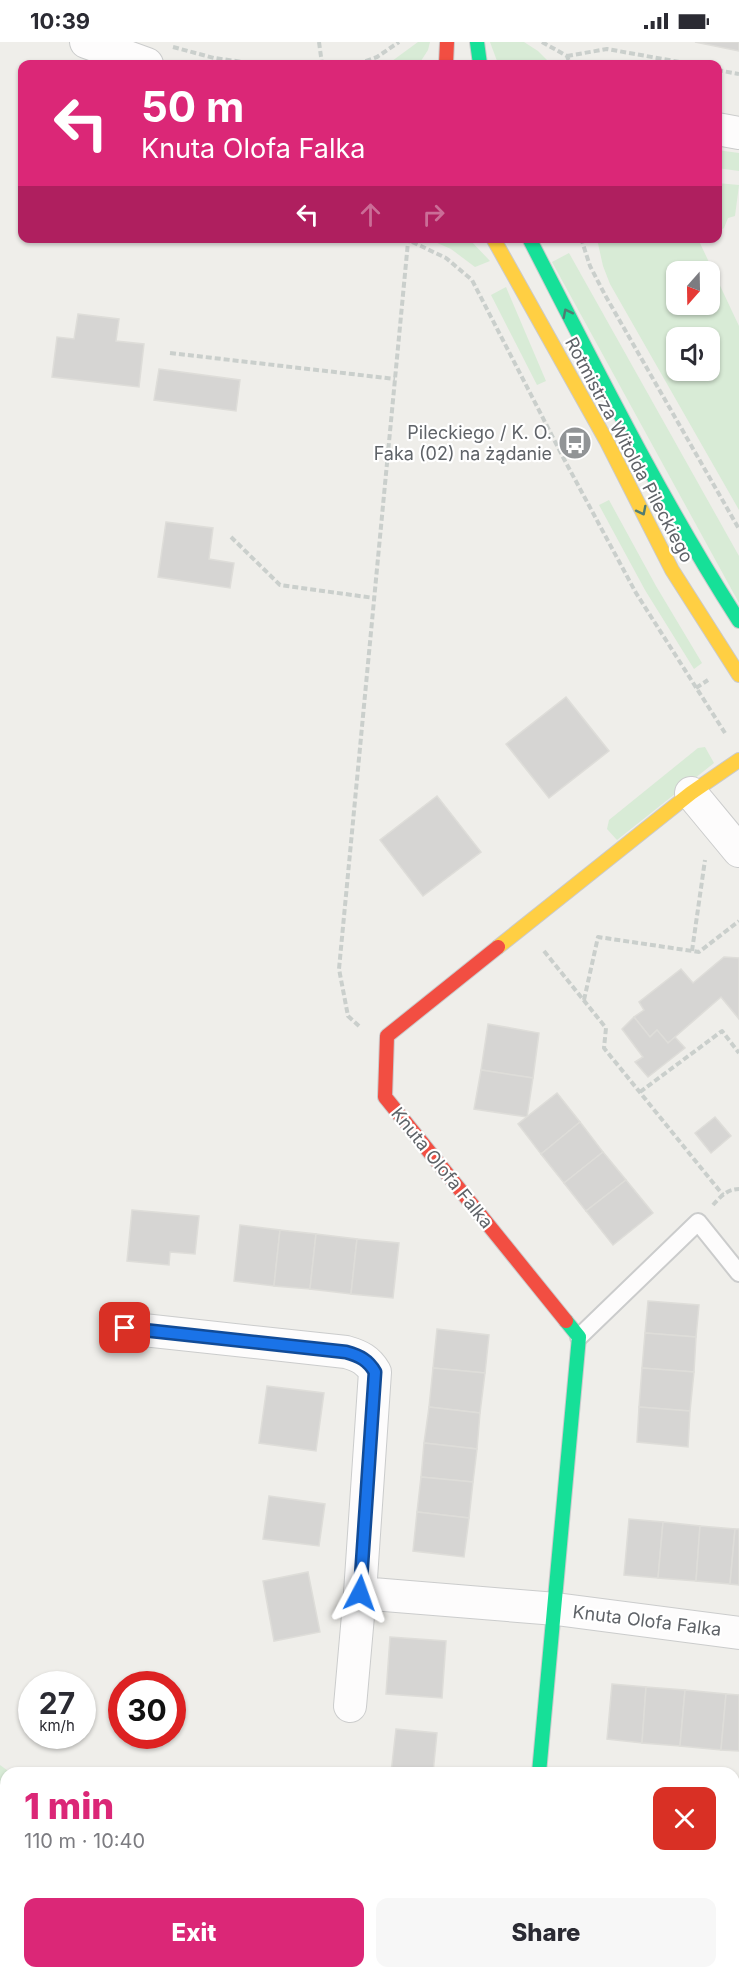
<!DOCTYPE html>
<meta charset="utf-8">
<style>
:root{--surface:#fff;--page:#f7f7f7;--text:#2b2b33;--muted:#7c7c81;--accent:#db2777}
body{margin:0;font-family:Inter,sans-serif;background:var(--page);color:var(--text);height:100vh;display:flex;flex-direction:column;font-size:22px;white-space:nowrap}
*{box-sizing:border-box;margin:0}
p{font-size:20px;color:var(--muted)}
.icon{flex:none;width:33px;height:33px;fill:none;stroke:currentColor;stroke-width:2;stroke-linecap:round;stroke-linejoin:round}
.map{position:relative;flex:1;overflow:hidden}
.drawer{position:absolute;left:0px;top:1725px;width:740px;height:212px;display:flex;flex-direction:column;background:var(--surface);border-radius:18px 18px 0 0;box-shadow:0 2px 4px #0004}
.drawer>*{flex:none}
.top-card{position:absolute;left:18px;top:18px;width:704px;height:183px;border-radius:12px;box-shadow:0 2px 4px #0004;background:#db2777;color:#fff;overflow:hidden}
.needle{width:39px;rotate:200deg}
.fabs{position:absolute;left:666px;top:219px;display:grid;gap:12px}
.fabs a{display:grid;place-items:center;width:54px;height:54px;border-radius:12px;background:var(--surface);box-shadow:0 2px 4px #0004;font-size:30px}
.speed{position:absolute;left:18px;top:1629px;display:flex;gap:12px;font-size:30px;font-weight:700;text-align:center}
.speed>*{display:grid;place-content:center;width:78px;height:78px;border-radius:50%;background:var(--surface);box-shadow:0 2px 4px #0004;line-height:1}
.speed small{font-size:15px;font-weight:400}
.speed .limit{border:9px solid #d22;background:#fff;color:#111}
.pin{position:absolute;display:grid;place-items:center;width:51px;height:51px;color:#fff;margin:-26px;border-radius:12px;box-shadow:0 3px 9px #0006}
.me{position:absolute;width:66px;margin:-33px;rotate:4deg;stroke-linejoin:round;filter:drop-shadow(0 0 4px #0008)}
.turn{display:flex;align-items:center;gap:21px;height:126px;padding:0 24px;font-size:27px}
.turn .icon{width:78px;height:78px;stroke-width:2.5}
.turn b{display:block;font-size:42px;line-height:51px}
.lanes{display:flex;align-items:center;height:57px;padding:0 24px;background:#0003;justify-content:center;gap:30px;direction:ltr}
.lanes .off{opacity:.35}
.round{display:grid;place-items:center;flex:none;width:63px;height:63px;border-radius:12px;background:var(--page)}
.head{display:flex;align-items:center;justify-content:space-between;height:102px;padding:0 24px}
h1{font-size:36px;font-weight:800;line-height:45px;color:var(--accent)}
.cta{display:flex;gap:12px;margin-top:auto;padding:12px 24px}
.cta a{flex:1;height:69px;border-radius:12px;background:var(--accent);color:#fff;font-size:24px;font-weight:800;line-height:69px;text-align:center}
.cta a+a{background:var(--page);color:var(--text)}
.status{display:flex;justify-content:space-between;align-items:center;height:42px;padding:0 30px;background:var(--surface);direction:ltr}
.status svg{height:16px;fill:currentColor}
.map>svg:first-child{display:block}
.green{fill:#d8ebd6;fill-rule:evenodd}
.building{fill:#d6d5d3;stroke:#deddd9;stroke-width:1.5}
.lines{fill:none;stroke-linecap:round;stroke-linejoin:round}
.lane-casing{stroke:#cbcccc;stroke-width:20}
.street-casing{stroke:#cbcccc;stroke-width:34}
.fast-casing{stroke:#cacacb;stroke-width:16}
.slow-casing{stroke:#cacacb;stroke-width:16}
.jam-casing{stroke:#cacacb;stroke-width:16}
.path{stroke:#cacfcc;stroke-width:4;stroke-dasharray:6 3;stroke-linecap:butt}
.lane{stroke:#fdfcfc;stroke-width:16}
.street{stroke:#fdfcfc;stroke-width:32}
.fast{stroke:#16e098;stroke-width:14}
.slow{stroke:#ffcf43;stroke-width:14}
.jam{stroke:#f24e42;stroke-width:14}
.oneway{stroke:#507c72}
.route-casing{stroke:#114b97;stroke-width:15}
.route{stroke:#1a73e8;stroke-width:10}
.labels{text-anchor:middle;stroke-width:4.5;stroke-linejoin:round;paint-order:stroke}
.poi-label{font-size:18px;fill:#5f6368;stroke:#fff;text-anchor:end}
.street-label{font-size:18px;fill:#5f6368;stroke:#fff}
</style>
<div class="status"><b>10:39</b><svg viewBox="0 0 49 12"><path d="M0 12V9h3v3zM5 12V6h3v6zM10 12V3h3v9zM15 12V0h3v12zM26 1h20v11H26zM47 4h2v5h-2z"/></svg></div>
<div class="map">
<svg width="739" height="1936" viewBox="0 0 739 1936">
<rect width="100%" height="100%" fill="#efeeea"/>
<g class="green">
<polygon points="418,0 430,0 428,8 419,22 388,22"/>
<polygon points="490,0 524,0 538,9 551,22 501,22 497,19"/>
<polygon points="717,108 739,111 739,129 717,126"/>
<polygon points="717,141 739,143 735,174 728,176 724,186 717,190"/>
<polygon points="428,197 469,197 490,219 475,225 451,207"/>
<path d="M597,197H704L699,199L739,284V468L610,242L603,224ZM676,230H710V262H676ZM676,296H710V328H676Z"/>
<polygon points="569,211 739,514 739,561 552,220"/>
<polygon points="506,245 546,339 537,343 491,253"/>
<polygon points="609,458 656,544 702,621 694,627 645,548 599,463"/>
<polygon points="705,705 714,721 617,798 607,787 609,778 698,706"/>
<polygon points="0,1723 11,1731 6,1731 6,1930 97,1931 95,1936 0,1936"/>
</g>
<g class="building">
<polygon points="695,0 739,0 739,9"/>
<polygon points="78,272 119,277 116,299 144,302 139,345 52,335 57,295 74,297"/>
<polygon points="159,327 240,338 236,369 154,358"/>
<polygon points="166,480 213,486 209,517 234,521 230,546 158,535"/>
<polygon points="566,655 609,709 549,756 506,702"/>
<polygon points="437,754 481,810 423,854 380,798"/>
<polygon points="724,915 739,916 739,977 721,955 668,1001 657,988 650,995 634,975 644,968 639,960 681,927 693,941"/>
<polygon points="634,975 650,995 657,988 668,1001 675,995 685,1006 648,1035 635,1020 643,1015 622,987"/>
<polygon points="488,982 539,991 533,1036 481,1028"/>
<polygon points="481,1028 533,1036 527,1075 474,1067"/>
<polygon points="557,1051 580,1080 541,1112 518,1082"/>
<polygon points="715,1075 731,1094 711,1111 695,1091"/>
<polygon points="580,1080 603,1110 564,1141 541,1112"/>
<polygon points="603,1110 626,1138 586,1169 564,1141"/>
<polygon points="626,1138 653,1171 613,1203 586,1169"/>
<polygon points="132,1168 199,1174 195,1212 170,1210 169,1223 127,1219"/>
<polygon points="240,1183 280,1188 274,1244 234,1239"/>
<polygon points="280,1188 316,1192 310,1247 274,1244"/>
<polygon points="316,1192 357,1197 351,1252 310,1247"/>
<polygon points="357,1197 399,1201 393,1256 351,1252"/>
<polygon points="648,1259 699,1263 696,1295 645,1291"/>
<polygon points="437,1287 489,1293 485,1331 433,1326"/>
<polygon points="645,1291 696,1295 694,1330 642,1326"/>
<polygon points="433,1326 485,1331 480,1371 429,1365"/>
<polygon points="642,1326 694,1330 690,1369 639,1365"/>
<polygon points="267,1344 324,1351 316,1409 259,1401"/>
<polygon points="429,1365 480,1371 477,1407 424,1401"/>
<polygon points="639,1365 690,1369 688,1405 637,1400"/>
<polygon points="424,1401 477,1407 473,1440 421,1435"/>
<polygon points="421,1435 473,1440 469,1476 417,1470"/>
<polygon points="269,1454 325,1462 319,1504 263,1497"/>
<polygon points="417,1470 469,1476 464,1515 413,1509"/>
<polygon points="629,1477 663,1480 658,1536 624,1533"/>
<polygon points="663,1480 700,1484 696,1539 658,1536"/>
<polygon points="700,1484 735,1487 730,1542 696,1539"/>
<polygon points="735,1487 739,1487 739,1543 730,1542"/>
<polygon points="308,1530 320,1590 274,1599 263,1539"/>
<polygon points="390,1595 446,1599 442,1656 386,1652"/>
<polygon points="612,1642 646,1645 642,1701 607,1697"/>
<polygon points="646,1645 685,1648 680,1704 642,1701"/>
<polygon points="685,1648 726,1652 721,1708 680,1704"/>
<polygon points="726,1652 739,1653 739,1709 721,1708"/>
<polygon points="396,1687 437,1691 433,1731 391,1731"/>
<polygon points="735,1822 739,1822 739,1849 734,1849"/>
<polygon points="356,1930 430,1930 430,1936 394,1936 356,1932"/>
</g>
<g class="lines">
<defs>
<g id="lane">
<polyline points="579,1295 698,1180 739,1231"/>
<polyline points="332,1936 332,1930"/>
</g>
<g id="street">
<polyline points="86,0 147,22"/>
<polyline points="717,87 739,91"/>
<polyline points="691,751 739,809"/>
<path d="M125,1286L346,1310C360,1314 368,1318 375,1330L360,1551L556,1567L739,1591"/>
<polyline points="350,1664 360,1551"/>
<polyline points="734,1758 739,1758"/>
<polyline points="530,1930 535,1936"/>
</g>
<g id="fast">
<polyline points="477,0 480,22"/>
<path d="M529,196C596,326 660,456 739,579"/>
<polyline points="539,1731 579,1295 566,1279"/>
</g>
<g id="slow">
<polyline points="493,196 606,398 672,528 739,633"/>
<polyline points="498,905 691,751 739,718"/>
</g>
<g id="jam">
<polyline points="446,22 447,0"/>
<polyline points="498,905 387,994 385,1055 566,1279"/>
</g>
</defs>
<use href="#lane" class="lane-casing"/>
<use href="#street" class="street-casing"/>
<use href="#fast" class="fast-casing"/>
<use href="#slow" class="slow-casing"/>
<use href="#jam" class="jam-casing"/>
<g class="path">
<polyline points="319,0 322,22"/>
<polyline points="542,0 567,14 570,22"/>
<polyline points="173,5 214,16 257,22"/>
<polyline points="567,14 607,7 691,22"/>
<polyline points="357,22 377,15 399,0"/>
<polyline points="717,28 739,32"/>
<polyline points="404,196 446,216 472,238 564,417 636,551 725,691"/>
<polyline points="581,196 590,224 605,253 739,487"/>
<polyline points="170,311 395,337"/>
<polyline points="231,495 280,543 374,556"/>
<polyline points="696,646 708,638"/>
<polyline points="544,909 606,986 604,1006 723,1153"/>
<polyline points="692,909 705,818"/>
<polyline points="584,958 598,895 699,910 739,879"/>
<polyline points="359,984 348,974 339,927 408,200"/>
<polyline points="640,1050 722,989 739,1011"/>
<path d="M713,1163C720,1155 727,1147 739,1147"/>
</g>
<use href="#lane" class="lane"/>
<use href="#street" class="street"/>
<use href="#fast" class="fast"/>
<use href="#slow" class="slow"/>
<use href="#jam" class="jam"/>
</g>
<defs><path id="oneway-chevron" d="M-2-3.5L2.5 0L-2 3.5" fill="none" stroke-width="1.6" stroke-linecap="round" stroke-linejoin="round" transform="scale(1.5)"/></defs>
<g class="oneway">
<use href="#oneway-chevron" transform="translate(567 271) rotate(-117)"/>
<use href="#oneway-chevron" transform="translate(642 469) rotate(63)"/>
</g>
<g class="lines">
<defs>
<path id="route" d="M125,1286L346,1310C360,1314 368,1318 375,1330L360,1551"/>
</defs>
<use href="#route" class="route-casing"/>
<use href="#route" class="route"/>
</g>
<defs>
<symbol id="bus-disc" viewBox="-11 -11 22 22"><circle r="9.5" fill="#919496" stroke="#fff"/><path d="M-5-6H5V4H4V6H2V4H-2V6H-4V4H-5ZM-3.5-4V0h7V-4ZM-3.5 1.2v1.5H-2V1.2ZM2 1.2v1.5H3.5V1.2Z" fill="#fff"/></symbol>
</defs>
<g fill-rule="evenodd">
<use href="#bus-disc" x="556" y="382" width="38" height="38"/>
</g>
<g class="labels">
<g class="poi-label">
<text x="552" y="397">Pileckiego / K. O.<tspan x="552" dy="21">Faka (02) na żądanie</tspan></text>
</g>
<g class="street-label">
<text transform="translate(629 408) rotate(62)" y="6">Rotmistrza Witolda Pileckiego</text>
<text transform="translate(442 1126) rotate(51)" y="6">Knuta Olofa Falka</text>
<text transform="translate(647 1579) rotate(7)" y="6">Knuta Olofa Falka</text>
</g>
</g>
</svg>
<div class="fabs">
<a><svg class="needle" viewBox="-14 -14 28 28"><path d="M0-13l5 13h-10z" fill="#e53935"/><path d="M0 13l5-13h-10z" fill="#7c7c81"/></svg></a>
<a><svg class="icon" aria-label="sound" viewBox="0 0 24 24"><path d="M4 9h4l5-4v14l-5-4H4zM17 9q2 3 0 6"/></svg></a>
</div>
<div class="speed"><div>27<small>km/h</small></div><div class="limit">30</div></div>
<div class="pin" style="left:125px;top:1286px;background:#d93025"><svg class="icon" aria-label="arrive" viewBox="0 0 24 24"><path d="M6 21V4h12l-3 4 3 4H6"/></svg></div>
<svg class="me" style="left:360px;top:1551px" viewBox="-20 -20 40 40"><path d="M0-17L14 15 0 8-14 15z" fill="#1a73e8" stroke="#fff" stroke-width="4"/></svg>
<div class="top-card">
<div class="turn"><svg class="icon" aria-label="left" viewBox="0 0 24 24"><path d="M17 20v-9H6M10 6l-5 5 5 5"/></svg><div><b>50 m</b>Knuta Olofa Falka</div></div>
<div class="lanes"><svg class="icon" aria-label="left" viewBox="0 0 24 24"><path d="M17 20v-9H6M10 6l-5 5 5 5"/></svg><svg class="icon off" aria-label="ahead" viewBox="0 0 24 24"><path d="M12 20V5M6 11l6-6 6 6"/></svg><svg class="icon off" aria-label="right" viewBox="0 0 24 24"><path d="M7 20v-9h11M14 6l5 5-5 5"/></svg></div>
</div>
<section class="drawer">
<div class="head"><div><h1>1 min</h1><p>110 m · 10:40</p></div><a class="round" style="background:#d93025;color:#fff"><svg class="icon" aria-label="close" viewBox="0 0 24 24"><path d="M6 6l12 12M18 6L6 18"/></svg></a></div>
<div class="cta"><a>Exit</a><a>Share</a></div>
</section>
</div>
